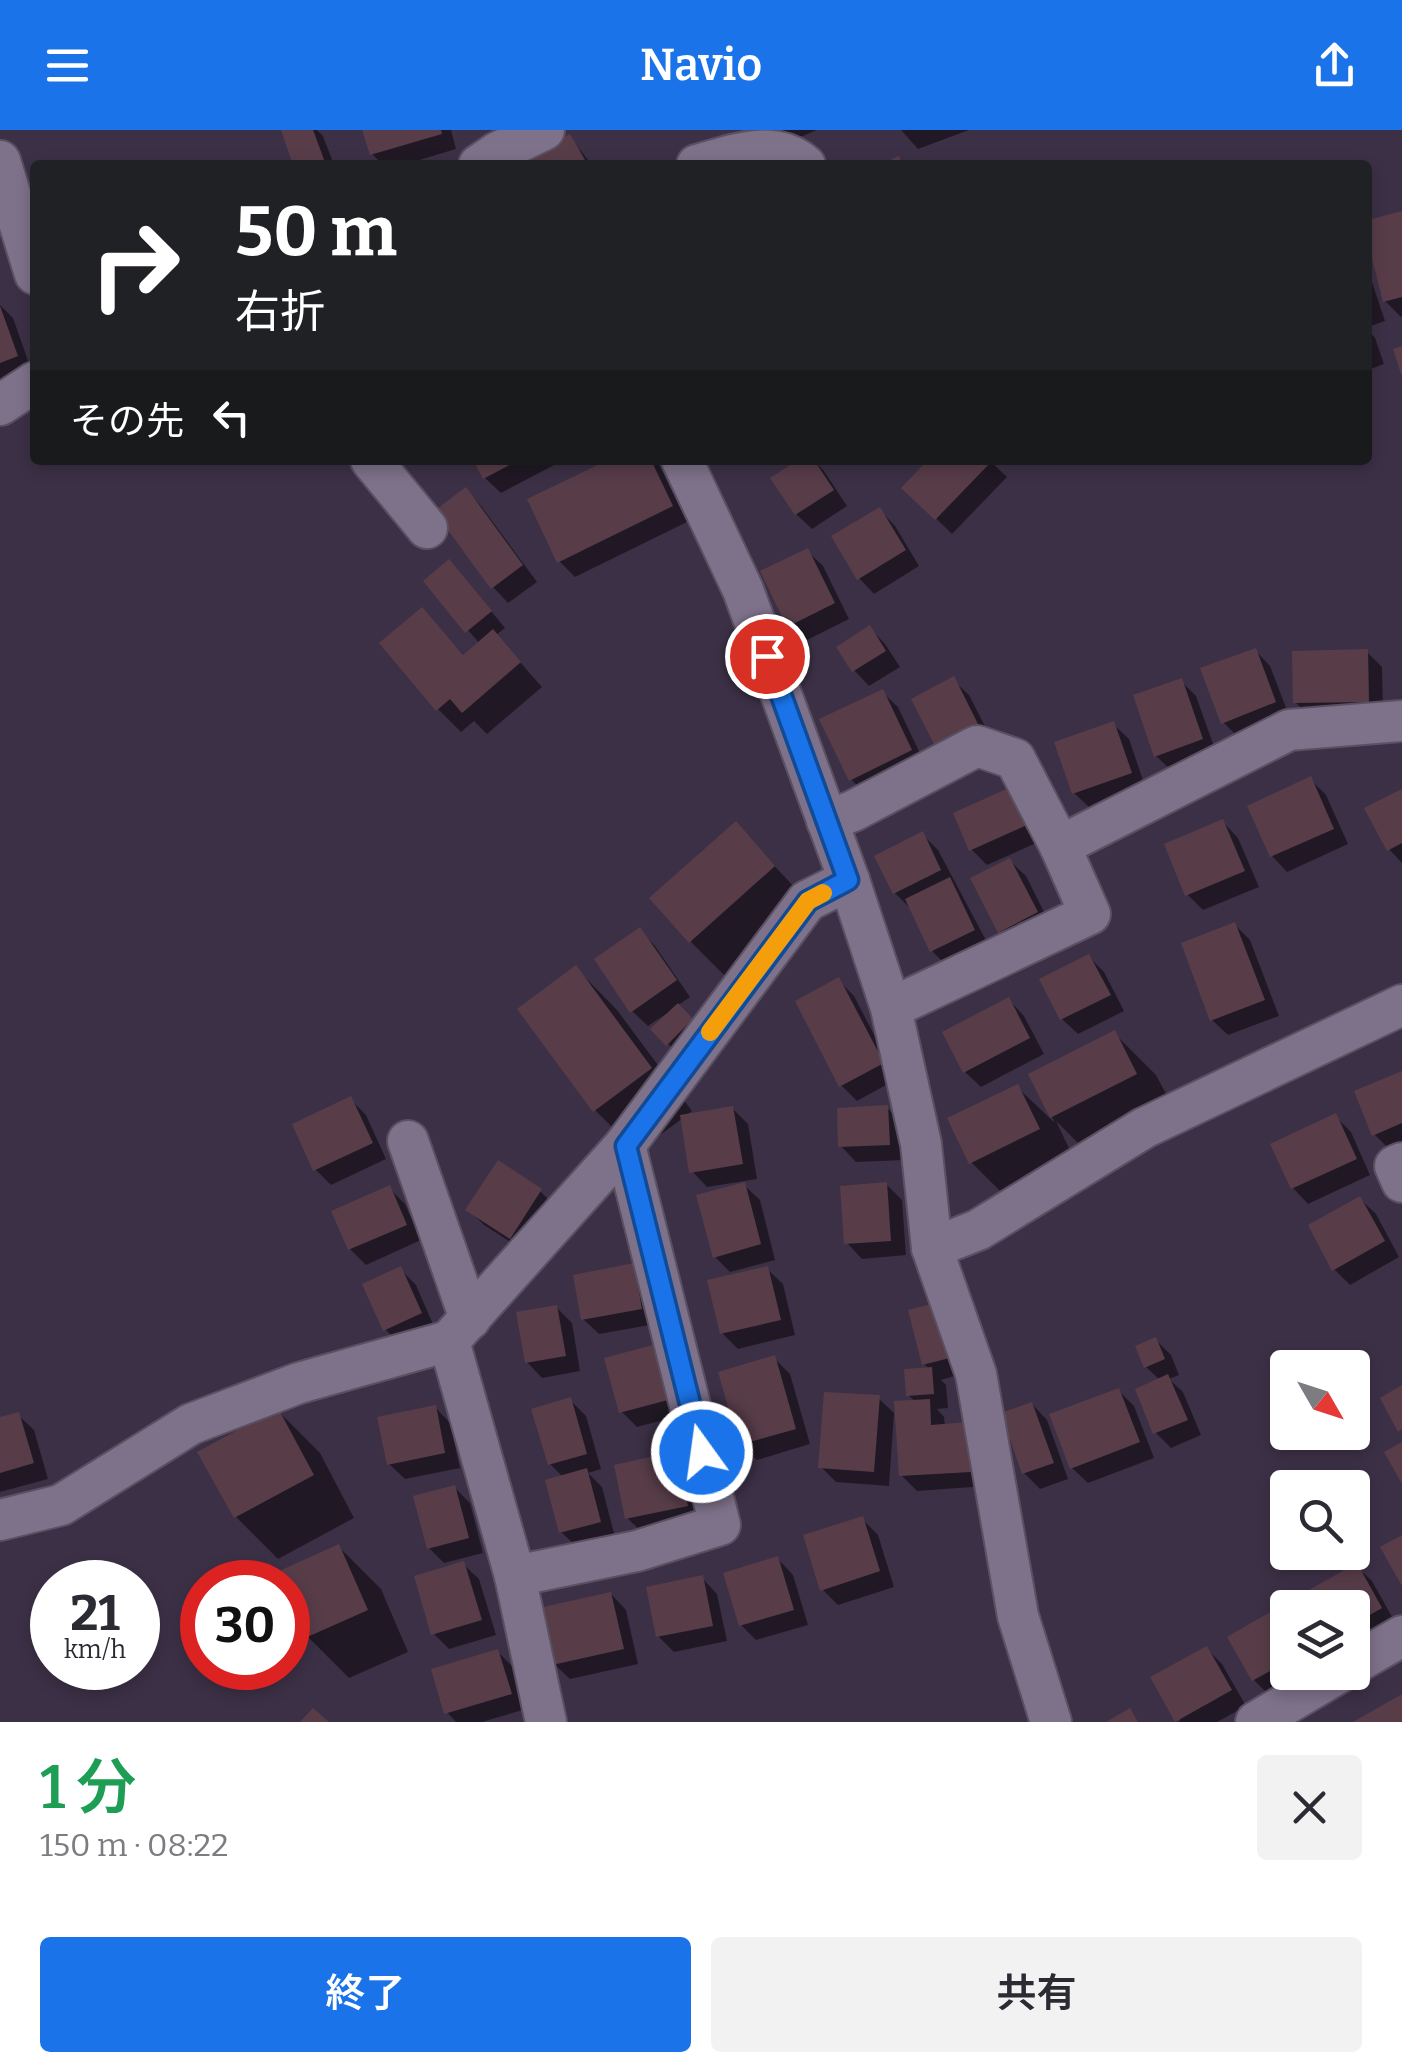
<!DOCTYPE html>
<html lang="ja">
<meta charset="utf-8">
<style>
:root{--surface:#fff;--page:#f2f2f3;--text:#2b2b33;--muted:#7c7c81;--accent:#1a73e8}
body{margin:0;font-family:Bitter,"Noto Sans JP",serif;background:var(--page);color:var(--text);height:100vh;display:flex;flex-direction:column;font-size:38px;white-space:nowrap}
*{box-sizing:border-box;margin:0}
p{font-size:32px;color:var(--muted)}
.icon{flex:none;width:55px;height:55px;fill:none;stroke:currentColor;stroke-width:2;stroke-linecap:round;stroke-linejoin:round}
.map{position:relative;height:1592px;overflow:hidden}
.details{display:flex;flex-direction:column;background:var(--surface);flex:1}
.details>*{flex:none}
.top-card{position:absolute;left:30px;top:30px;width:1342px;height:305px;border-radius:10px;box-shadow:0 5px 15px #0003;background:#202124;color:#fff;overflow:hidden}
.needle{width:65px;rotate:129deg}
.fabs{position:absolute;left:1270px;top:1220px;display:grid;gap:20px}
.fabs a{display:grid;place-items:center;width:100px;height:100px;border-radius:10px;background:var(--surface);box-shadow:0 5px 15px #0003;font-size:50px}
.speed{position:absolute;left:30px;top:1430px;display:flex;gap:20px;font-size:50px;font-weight:700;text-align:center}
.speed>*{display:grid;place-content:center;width:130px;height:130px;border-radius:50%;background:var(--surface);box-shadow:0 5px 15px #0003;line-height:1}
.speed small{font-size:25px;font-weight:400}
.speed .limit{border:15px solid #d22;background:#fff;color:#111}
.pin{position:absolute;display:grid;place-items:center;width:85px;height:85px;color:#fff;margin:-42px;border:5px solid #fff;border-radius:50%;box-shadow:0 2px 10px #0007}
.me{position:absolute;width:110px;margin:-55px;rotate:346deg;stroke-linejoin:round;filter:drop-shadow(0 0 8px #0008)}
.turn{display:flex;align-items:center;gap:35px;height:210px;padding:0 40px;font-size:45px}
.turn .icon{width:130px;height:130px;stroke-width:2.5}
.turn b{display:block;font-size:70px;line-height:85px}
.then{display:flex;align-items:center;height:95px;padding:0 40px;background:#0003;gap:20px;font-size:38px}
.round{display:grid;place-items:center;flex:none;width:105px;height:105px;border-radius:10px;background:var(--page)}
.head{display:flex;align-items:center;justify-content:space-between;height:170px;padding:0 40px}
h1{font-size:60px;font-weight:600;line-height:75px;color:#1e9e55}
.primary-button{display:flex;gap:20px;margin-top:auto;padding:20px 40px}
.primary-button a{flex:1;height:115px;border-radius:10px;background:var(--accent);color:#fff;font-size:40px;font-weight:600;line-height:115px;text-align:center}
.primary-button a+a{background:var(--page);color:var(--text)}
header{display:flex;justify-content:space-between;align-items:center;height:130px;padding:0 40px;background:var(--accent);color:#fff;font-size:45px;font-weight:600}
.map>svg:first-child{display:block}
.shadow{fill:#0007}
.building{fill:#583d49}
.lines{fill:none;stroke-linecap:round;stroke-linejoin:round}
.street-casing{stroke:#5a5062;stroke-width:44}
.street{stroke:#7e718a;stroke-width:40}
.route-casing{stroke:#114b97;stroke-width:25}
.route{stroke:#1a73e8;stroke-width:18}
.slow{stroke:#f59e0b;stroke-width:18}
</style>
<header><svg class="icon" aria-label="menu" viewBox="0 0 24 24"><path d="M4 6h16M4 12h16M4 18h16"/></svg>Navio<svg class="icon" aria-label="share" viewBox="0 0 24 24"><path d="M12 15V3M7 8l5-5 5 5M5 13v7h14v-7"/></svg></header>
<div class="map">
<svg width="1402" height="1592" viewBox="0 0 1402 1592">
<rect width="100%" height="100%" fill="#3c3046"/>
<g class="shadow">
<polygon points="283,0 317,0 323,6 334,35 296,35"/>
<polygon points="365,0 451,0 456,19 403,35 383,35 372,24"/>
<polygon points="761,0 817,0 777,17"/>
<polygon points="901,0 969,0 918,19"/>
<polygon points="570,7 592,35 538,35"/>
<polygon points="1402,83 1402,186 1401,187 1385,171 1368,93"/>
<polygon points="1368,140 1385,191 1368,197"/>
<polygon points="0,175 13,188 32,242 0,254"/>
<polygon points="1368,200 1375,208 1384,234 1368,240"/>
<polygon points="476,330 554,330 556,334 501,363 485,348"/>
<polygon points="613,330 657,330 687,392 575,447 559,431"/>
<polygon points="802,330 813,330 824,341 847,376 812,399 796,384"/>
<polygon points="932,330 989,330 1007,347 952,404 905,358"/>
<polygon points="466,360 481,376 537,452 508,473 493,457"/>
<polygon points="880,380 895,396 919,436 874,464 859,448"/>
<polygon points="807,421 823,436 849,489 805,511 789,495"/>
<polygon points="464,448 505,498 496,505 542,557 487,604 474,591 461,602 438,579 422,480 465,527 480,514 426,451"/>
<polygon points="870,498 885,514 900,537 869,556 854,540"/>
<polygon points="1255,520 1270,536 1290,588 1239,608 1223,592"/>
<polygon points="1367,522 1382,537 1383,586 1311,588 1295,572"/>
<polygon points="953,550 969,565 992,610 952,630"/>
<polygon points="1181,551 1196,566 1217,625 1172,641 1156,626"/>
<polygon points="882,562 898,577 926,636 866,665 851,649"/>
<polygon points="1113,594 1129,609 1146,659 1090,678 1074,663"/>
<polygon points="1310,649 1326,665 1348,714 1287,742 1272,726"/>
<polygon points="1010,660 1041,711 987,735 971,719"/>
<polygon points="1402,662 1402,733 1389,719"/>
<polygon points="1223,692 1238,708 1259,757 1203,780 1188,765"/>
<polygon points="736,695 815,779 732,853 690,811"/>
<polygon points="922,704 938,720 989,816 947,836 932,821 910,778 895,763"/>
<polygon points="1010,731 1026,746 1052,798 1015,817 1000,801"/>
<polygon points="1235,795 1250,810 1279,886 1228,905 1212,890"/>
<polygon points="640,800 655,816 690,867 677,876 707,906 683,929 654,899 668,886 666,884 648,896 632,881"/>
<polygon points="1089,827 1104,842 1124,881 1078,904 1062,889 1042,850"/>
<polygon points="576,838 617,880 692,981 685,986 732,978 748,994 757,1049 707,1057 692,1041 683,988 637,1022 595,980"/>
<polygon points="838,850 854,866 897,949 857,971 841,955"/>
<polygon points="1009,870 1024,886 1044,924 981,957 965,942"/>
<polygon points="1114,903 1156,945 1178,986 1094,1029 1056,991 1080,1041 1013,1074 971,1032 1017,957 1055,993 1031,945"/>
<polygon points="1402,944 1402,1015 1390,1020 1374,1004"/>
<polygon points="350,969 366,985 386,1029 331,1055 315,1039"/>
<polygon points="887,978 903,993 904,1030 856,1032 841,1016"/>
<polygon points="1335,986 1351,1002 1370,1045 1308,1074 1293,1058"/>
<polygon points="743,1054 760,1070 775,1130 730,1142 715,1127"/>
<polygon points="886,1054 902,1070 906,1125 862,1129 847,1113"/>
<polygon points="389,1058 405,1074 421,1110 366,1135 350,1119"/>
<polygon points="540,1061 556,1077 526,1122 484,1095 468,1079"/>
<polygon points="1360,1069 1376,1084 1399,1127 1350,1155 1334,1139"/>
<polygon points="633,1136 649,1152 656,1194 599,1204 583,1189"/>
<polygon points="400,1139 416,1155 435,1199 401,1215 385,1199"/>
<polygon points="767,1139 783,1154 795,1205 738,1219 722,1203"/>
<polygon points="938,1175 968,1242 941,1250 946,1255 948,1278 937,1279 944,1287 945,1296 967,1295 986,1356 917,1361 901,1345 916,1272 908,1265 930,1240 924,1234"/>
<polygon points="556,1177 572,1193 580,1241 542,1248 527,1232"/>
<polygon points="1156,1210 1171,1225 1179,1245 1169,1249 1183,1262 1201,1305 1171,1318 1155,1302 1160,1250 1146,1237"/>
<polygon points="652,1218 668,1233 682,1285 637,1297 621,1281"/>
<polygon points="774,1228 790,1244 810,1314 757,1330 741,1314"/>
<polygon points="1118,1260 1134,1276 1154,1328 1088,1353 1072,1338"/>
<polygon points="878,1268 894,1283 889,1356 836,1352 821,1337"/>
<polygon points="570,1270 586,1286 601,1339 588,1343 602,1357 615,1407 577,1417 561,1402 563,1347 550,1334"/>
<polygon points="1032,1274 1047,1290 1068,1349 1040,1359 1024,1343"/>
<polygon points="435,1277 450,1293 460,1338 405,1349 389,1334"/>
<polygon points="278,1281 320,1323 354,1388 278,1429 236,1387"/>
<polygon points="18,1285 34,1300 48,1349 0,1362 0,1290"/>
<polygon points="676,1324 692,1340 702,1391 643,1403 627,1388"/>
<polygon points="454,1357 470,1373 483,1423 444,1433 429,1418"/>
<polygon points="862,1389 878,1405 894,1457 838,1475 822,1459"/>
<polygon points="339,1417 381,1459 408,1522 349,1548 307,1506 288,1461 288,1452 284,1452 280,1443"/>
<polygon points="778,1429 793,1445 808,1495 756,1510 741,1495"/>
<polygon points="463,1434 479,1449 496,1505 449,1519 434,1504"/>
<polygon points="1356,1436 1372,1451 1396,1494 1352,1519"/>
<polygon points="702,1448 717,1464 727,1511 674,1522 658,1506"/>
<polygon points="611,1464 626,1480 638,1534 570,1549 554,1534"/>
<polygon points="1279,1480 1288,1489 1288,1542 1309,1542 1269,1565 1254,1550"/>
<polygon points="1207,1519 1222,1534 1246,1576 1217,1592 1179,1592"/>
<polygon points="498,1522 513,1537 526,1579 482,1592 456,1592 447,1582"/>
</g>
<g class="building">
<polygon points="281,0 313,0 326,35 293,35"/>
<polygon points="362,0 441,0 442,4 370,25"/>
<polygon points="570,4 588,35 535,35 531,26"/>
<polygon points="899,26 903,35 879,35"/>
<polygon points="1402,81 1402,167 1383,172 1368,113 1368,90"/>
<polygon points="0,176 18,226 0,233"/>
<polygon points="1402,216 1402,244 1401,244 1393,219"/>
<polygon points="473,330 519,330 483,349"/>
<polygon points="608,330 651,330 673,376 557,433 527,369"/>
<polygon points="798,330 814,330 834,360 795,385 770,348"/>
<polygon points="928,330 993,330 935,390 901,358"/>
<polygon points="466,357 523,435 491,459 434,381"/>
<polygon points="880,377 906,420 857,450 831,406"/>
<polygon points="808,418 835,473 787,497 760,441"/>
<polygon points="449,429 492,481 465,503 423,451"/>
<polygon points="422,477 463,525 493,499 521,532 462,583 450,569 436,581 379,513"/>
<polygon points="870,495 886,521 852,542 836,517"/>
<polygon points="1256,518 1276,572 1221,594 1200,538"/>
<polygon points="1368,519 1369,572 1293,573 1292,521"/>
<polygon points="954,546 978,594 935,616 911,569"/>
<polygon points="1182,548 1203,609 1154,627 1133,565"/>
<polygon points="883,559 912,620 849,651 819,589"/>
<polygon points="1114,591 1132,643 1072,664 1054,612"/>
<polygon points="1311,646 1334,699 1270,727 1247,676"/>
<polygon points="1011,657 1027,695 969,721 953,683"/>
<polygon points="1402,659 1402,713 1387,721 1364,678"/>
<polygon points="1223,689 1245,741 1185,766 1164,714"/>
<polygon points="736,691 775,736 689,813 649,768"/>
<polygon points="923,701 941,740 893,764 874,726"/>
<polygon points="1010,728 1038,782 998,803 970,748"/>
<polygon points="950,747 975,800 930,822 905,769"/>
<polygon points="1235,792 1265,870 1210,891 1181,813"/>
<polygon points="640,797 677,850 630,883 594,829"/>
<polygon points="1089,824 1111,865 1060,890 1039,849"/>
<polygon points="576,835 652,938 593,982 517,879"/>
<polygon points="839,847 884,933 839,957 795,871"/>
<polygon points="1009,867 1030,908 963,943 942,902"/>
<polygon points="678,873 693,889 666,916 650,899"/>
<polygon points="1115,900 1137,944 1050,988 1028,944"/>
<polygon points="1402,941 1402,993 1372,1006 1354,961"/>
<polygon points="1018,954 1040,999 969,1034 947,988"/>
<polygon points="351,966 373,1013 313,1041 292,994"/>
<polygon points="888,975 890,1015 838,1017 837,978"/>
<polygon points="733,976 743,1034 689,1043 680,985"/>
<polygon points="1336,983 1357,1029 1291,1059 1270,1014"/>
<polygon points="498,1030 542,1059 510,1109 465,1080"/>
<polygon points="745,1052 761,1114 713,1128 696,1065"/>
<polygon points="887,1052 891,1111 844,1114 840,1056"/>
<polygon points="390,1055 407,1095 348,1120 331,1081"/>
<polygon points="1360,1066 1385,1111 1332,1141 1308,1095"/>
<polygon points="634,1133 642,1179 581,1190 573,1145"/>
<polygon points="401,1136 422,1183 383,1201 362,1154"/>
<polygon points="768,1136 781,1190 720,1204 707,1150"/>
<polygon points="939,1172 954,1227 922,1235 908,1180"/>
<polygon points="557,1175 566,1226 525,1233 516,1182"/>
<polygon points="1156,1207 1165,1229 1144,1238 1135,1216"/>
<polygon points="653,1215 668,1270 619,1283 604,1228"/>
<polygon points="775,1225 796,1299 739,1315 718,1242"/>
<polygon points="932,1237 934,1264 906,1266 904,1239"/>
<polygon points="1168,1244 1188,1290 1153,1304 1135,1259"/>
<polygon points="1402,1255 1402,1299 1398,1302 1380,1268"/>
<polygon points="1119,1258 1140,1312 1070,1339 1049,1284"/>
<polygon points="824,1262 880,1265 874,1342 818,1338"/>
<polygon points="571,1267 587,1324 548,1335 531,1279"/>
<polygon points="930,1269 931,1295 968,1292 971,1342 899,1346 894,1271"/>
<polygon points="1032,1272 1054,1333 1022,1344 1001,1283"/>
<polygon points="436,1275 445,1323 387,1335 377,1287"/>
<polygon points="278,1278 314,1345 234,1388 197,1322"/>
<polygon points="19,1282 34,1333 0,1343 0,1287"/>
<polygon points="1402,1312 1402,1354 1384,1322"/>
<polygon points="677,1321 688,1376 625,1389 614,1335"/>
<polygon points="587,1338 601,1392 559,1403 545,1350"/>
<polygon points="455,1355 469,1408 427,1419 413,1366"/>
<polygon points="863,1386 880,1441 820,1461 803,1405"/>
<polygon points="1402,1405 1402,1456 1380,1417"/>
<polygon points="339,1414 368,1480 305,1508 288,1467 288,1452 281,1452 277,1442"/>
<polygon points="778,1426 794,1480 739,1496 723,1443"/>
<polygon points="464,1431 482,1490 431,1505 414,1446"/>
<polygon points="1357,1433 1382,1478 1352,1495 1352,1478 1307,1478 1300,1465"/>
<polygon points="703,1445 713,1496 656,1507 646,1457"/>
<polygon points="611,1462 624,1519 552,1535 539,1478"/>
<polygon points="1279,1477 1288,1492 1288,1531 1252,1551 1227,1507"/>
<polygon points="1207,1516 1232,1560 1175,1592 1150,1547"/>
<polygon points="498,1519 512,1564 444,1584 431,1539"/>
<polygon points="1402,1564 1402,1592 1353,1592"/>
<polygon points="313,1578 329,1592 300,1592"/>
<polygon points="1130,1578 1138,1592 1106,1592"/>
</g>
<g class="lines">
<defs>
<g id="street">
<polyline points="0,31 35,144"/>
<polyline points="479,35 498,22 544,0"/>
<path d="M697,35C732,25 774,8 805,35"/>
<polyline points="0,275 35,252"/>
<polyline points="371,330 427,398"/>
<polyline points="682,330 743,460 849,750 891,878 921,1014 932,1118 976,1244 1018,1486 1051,1592"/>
<polyline points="827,691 853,681 977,616 1015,629 1060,716"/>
<polyline points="891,878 1090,784 1060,716 1289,600 1402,591"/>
<polyline points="408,1011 470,1189"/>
<polyline points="1402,1033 1395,1036 1402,1052"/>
<polyline points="932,1118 978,1100 1144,998 1402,875"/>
<polyline points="449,1211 515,1446 637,1421 720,1395 625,1015"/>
<polyline points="0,1390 61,1375 191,1294 299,1253 449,1211 625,1015 807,771 849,750"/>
<polyline points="515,1446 546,1592"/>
<polyline points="1352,1535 1402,1506"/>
<polyline points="1256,1592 1340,1542"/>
</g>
</defs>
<use href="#street" class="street-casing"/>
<use href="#street" class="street"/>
</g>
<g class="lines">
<defs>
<polyline id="route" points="702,1322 626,1016 808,771 848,750 767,526"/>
</defs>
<use href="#route" class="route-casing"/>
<use href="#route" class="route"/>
<polyline class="slow" points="710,902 808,771 823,763"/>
</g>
</svg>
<div class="fabs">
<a><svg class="needle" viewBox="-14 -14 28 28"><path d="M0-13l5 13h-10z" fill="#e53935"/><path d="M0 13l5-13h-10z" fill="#7c7c81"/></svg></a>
<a><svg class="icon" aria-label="search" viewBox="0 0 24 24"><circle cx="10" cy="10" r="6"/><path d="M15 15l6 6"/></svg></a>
<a><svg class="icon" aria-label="layers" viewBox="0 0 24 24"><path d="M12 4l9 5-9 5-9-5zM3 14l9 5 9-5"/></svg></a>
</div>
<div class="speed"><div>21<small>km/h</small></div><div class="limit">30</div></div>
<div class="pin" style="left:767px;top:526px;background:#d93025"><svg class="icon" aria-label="arrive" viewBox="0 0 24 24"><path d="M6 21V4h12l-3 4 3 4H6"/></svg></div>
<svg class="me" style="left:702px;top:1322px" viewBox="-20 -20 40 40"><circle r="17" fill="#1a73e8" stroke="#fff" stroke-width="3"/><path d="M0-11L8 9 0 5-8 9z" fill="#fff"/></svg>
<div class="top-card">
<div class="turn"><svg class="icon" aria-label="right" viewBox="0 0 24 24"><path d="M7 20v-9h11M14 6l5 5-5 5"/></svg><div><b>50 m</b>右折</div></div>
<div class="then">その先<svg class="icon" aria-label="left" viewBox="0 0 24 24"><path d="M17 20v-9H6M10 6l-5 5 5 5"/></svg></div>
</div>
</div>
<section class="details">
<div class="head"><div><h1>1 分</h1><p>150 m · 08:22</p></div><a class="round"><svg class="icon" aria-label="close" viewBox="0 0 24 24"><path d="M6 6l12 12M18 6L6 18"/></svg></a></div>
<div class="primary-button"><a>終了</a><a>共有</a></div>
</section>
